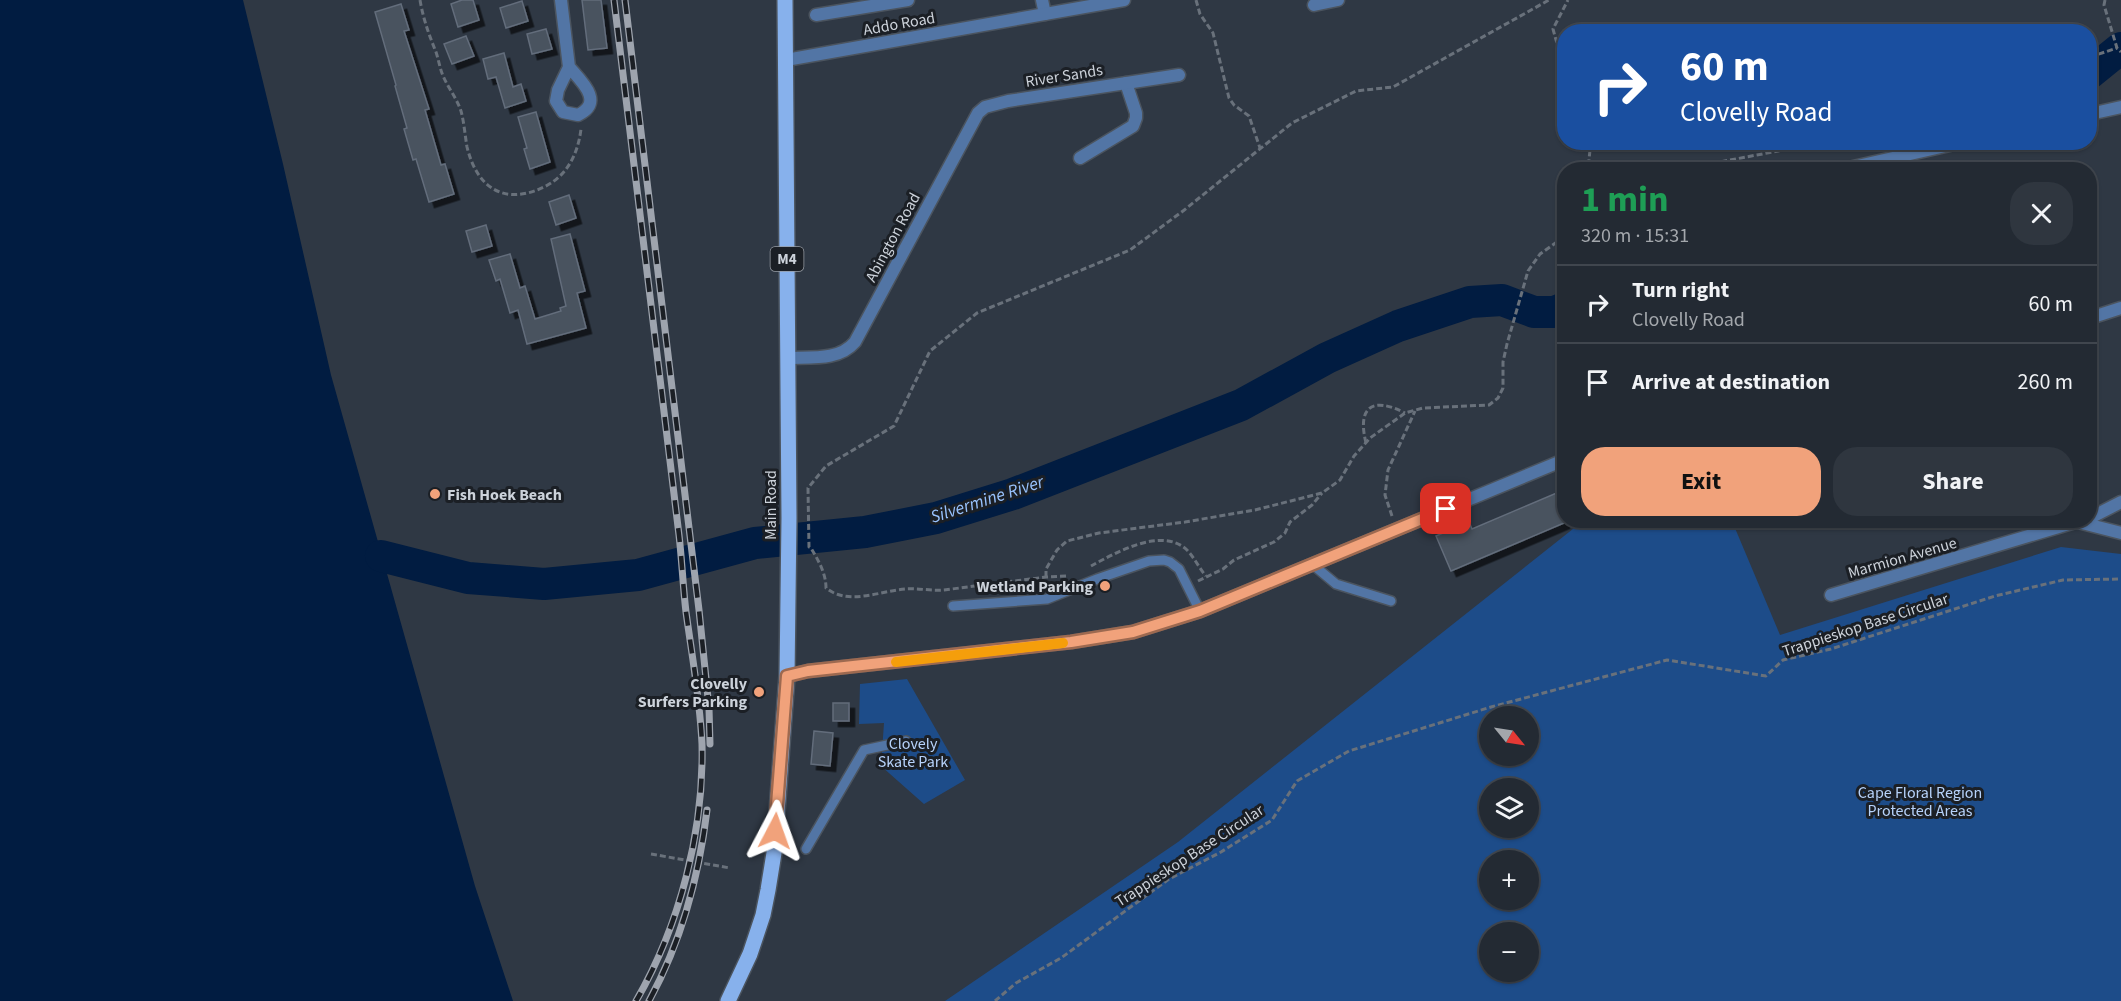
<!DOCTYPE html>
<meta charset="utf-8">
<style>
:root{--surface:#232a33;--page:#2f363f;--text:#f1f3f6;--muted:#a3a7ac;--line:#40464e;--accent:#f1a27b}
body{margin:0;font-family:"Source Sans 3",sans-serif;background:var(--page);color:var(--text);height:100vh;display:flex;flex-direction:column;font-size:22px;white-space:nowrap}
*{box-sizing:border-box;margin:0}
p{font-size:20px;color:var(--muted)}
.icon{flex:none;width:33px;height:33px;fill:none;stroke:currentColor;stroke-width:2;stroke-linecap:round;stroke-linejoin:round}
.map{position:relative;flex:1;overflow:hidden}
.drawer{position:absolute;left:1557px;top:162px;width:540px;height:366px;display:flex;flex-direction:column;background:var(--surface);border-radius:24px;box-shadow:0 2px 4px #0004,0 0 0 2px var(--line)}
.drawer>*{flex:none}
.top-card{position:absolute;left:1557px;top:24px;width:540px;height:126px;border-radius:24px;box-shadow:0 2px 4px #0004,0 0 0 2px var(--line);background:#1a4fa0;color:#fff;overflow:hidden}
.needle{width:39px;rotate:120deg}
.tools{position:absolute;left:1479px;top:706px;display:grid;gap:12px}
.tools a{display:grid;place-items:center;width:60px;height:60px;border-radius:50%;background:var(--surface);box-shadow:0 2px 4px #0004,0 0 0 2px var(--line);font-size:30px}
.pin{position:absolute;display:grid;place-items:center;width:51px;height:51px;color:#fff;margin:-26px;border-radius:12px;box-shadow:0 3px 9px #0006}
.me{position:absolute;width:66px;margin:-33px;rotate:4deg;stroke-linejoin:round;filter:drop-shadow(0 0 4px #0008)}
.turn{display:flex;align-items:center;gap:21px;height:126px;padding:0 24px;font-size:27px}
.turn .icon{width:78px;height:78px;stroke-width:2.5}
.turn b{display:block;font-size:42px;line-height:51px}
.round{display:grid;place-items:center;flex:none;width:63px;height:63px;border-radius:24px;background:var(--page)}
.headline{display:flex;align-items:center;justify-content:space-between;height:102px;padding:0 24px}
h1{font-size:36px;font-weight:700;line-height:45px;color:#1e9e55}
.cta{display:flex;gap:12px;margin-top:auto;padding:12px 24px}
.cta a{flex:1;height:69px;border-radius:24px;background:var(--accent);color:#111;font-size:24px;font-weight:700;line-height:69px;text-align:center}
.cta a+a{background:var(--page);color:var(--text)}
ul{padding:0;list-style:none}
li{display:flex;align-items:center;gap:18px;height:78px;padding:0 24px;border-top:2px solid var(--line)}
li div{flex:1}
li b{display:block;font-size:22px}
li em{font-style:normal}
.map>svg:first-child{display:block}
.green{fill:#1d4c89;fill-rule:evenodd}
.water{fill:#011c41}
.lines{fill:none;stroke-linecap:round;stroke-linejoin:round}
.river{stroke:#011c41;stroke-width:32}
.building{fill:#48525f;stroke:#636d7b;stroke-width:1.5;filter:url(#shadow)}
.lane-casing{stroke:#4b545f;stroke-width:12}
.street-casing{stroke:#4b545f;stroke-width:15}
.primary-casing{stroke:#4b545f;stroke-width:18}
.path{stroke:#69717b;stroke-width:3;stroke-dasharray:6 3;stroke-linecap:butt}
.lane{stroke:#5275a5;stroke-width:9}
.street{stroke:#5275a5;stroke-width:12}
.primary{stroke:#87b1ec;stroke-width:15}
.rail-casing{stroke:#9ea4ae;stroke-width:7}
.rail{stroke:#1b1f25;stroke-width:4.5;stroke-dasharray:14;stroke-linecap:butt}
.route-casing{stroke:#9d6950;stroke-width:15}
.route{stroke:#f1a27b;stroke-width:10}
.slow{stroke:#f59e0b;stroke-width:10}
.poi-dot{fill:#f1a27b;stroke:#1b1f25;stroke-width:2}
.labels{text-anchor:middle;stroke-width:6;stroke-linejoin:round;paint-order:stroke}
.shield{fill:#1b1f25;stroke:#979ca4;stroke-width:1.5}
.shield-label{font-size:15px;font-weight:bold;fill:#ccd2da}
.street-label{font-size:16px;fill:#ccd2da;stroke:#1b1f25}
.poi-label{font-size:16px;font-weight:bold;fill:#ccd2da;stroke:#1b1f25;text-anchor:end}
.park-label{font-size:16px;fill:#b6d2fa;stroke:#1b1f25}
.water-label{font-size:18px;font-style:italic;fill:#98c2fd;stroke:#1b1f25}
</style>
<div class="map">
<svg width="2121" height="1001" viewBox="0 0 2121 1001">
<defs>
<filter id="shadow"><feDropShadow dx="5.5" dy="5.5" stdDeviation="0" flood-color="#0009"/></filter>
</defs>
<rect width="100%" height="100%" fill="#2f3844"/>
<g class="green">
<path d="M1583,521H1732L1780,635L2061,547L2121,554V1001H945L1178,842ZM1490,717H1528V756H1490ZM1490,789H1528V828H1490ZM1490,861H1528V900H1490ZM1490,933H1528V972H1490Z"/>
<polygon points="907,679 965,780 924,804 881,766 884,723 859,724 860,684"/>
</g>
<polygon class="water" points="0,0 243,0 283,164 331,375 475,886 513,1001 0,1001"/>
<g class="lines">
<g class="river">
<polyline points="2090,73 2121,48"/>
<polyline points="381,556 468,578 544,584 638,575 755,543 865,532 936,518 1013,494 1241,405 1327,358 1398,326 1470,302 1502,300 1534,312 1554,312 1564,308"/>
</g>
</g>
<g class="building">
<polygon points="462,0 473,0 479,20 458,27 451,4"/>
<polygon points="582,0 601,0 607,48 588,50"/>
<polygon points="522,1 528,21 506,28 500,8"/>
<polygon points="401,4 409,30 404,31 429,109 425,110 441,165 445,164 454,194 429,202 416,159 413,160 404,129 407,128 395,86 396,85 375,12"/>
<polygon points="546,29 552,49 532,54 527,34"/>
<polygon points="466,36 474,56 452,64 444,44"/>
<polygon points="504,53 513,87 521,84 526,101 505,108 496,77 488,79 483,59"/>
<polygon points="536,112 550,162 530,169 524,149 527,148 518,117"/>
<polygon points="569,195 576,218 556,225 549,202"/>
<polygon points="486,225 492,246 472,252 466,231"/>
<polygon points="570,234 585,291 577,293 586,328 527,344 518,310 510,313 500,279 496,281 489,260 510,254 520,288 525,286 535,319 561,311 560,308 566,306 551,239"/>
<polygon points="1559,492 1564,504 1564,523 1451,571 1436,536 1469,522 1472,529"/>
<rect x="833" y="703" width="16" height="18"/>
<polygon points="814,731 833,733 830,766 811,764"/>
</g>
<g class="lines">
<defs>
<g id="lane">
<polyline points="1312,564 1336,584 1391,601"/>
<polyline points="953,606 1047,599 1097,579 1149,561 1164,560 1170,562 1179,569 1200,611"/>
<polyline points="806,849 864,750 906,741"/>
</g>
<g id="street">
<path d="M561,0L569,67L558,90L556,101L563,112L578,115C605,102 581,81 569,67"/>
<polyline points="1042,0 1045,14"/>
<polyline points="1314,5 1338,0"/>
<polyline points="816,15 908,0"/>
<polyline points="786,60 1124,0"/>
<polyline points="2090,114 2121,107"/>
<polyline points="1080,158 1133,126 1136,118 1136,113 1126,83"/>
<polyline points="1840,170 1963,142"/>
<polyline points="2090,318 2121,308"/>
<path d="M788,358C811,357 839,361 855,342L978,113L985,107L1008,101L1179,75"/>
<polyline points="2090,518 2121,502"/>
<polyline points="2078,522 2121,533"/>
<polyline points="1831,595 2082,520"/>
<polyline points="787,676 808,671 1071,642 1133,632 1200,611 1564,460"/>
</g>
<polyline id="primary" points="728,1001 750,954 763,915 768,890 774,853 787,676 789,518 785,0"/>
</defs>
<use href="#lane" class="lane-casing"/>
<use href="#street" class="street-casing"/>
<use href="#primary" class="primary-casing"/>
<g class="path">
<path d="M420,0C423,18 429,35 436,52C439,61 440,70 444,78C449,89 457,99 461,111C464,122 465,135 467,147C477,188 504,206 544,187C567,176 578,154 581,129"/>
<polyline points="1196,0 1200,14 1213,33 1229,98 1234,105 1249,116 1260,148"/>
<polyline points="2105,0 2104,5 2117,48 2121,52"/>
<polyline points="2090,57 2117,48"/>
<polyline points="1564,69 1553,29 1568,0"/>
<polyline points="1587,142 1590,150 1588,170"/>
<polyline points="1677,170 1826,142"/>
<path d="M1366,443C1357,407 1372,396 1405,413"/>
<polyline points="1392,516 1385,495 1388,470 1415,411"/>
<path d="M1091,566C1115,553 1162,526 1187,550C1194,557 1199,568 1206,576"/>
<path d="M1066,576L1046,577L944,590C931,591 918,588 905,589C880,591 848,606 826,588C826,573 818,560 811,548L809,547L808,488L826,466L894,426L930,351L977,313L1130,250L1183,211L1292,123L1356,91L1393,87L1549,0"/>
<polyline points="1198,581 1223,569 1234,560 1274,542 1285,533 1290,522 1312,505 1322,493"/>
<polyline points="1046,586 1046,569 1057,550 1067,541 1099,533 1185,522 1255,510 1322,493 1340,480 1354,456 1370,438 1405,413 1423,408 1489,405 1498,398 1503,388 1503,362 1507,344 1528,271 1540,254 1564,237"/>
<polyline points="651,854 730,868"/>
<polyline points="995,1001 1016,983 1061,958 1169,879 1221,852 1272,820 1297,781 1349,751 1491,707 1667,660 1766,676 1783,660 1831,649 1995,596 2063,580 2121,579"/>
</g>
<use href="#lane" class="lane"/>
<use href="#street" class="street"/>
<use href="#primary" class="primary"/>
<defs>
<g id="rail">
<path d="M614,0L679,535C682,561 683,587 686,612C692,656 700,699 702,744C704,831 680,925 636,1001"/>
<polyline points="625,0 699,610 709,708 710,744"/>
<path d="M649,1001C681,942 699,877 707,810"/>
</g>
</defs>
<use href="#rail" class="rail-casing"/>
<use href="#rail" class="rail"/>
</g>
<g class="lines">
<defs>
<polyline id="route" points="775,831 787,676 808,671 1071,642 1133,632 1200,611 1446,509"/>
</defs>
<use href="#route" class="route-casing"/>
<use href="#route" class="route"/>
<polyline class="slow" points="896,662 1063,643"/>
</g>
<g class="poi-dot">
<circle cx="435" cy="494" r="6"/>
<circle cx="1105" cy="586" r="6"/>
<circle cx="759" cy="692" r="6"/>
</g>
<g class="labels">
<rect class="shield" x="770.5" y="247" width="33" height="24" rx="4.5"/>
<g class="shield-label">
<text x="787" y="264">M4</text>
</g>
<g class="street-label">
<text transform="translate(899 23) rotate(-10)" y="6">Addo Road</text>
<text transform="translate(1064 75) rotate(-9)" y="6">River Sands</text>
<text transform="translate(892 237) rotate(-62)" y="6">Abington Road</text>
<text transform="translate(770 505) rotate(-90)" y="6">Main Road</text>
<text transform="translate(1902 557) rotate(-16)" y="6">Marmion Avenue</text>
<text transform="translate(1865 624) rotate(-18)" y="6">Trappieskop Base Circular</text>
<text transform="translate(1189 855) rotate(-33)" y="6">Trappieskop Base Circular</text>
</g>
<g class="poi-label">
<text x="447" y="500" text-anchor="start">Fish Hoek Beach</text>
<text x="1093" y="592">Wetland Parking</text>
<text x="747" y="689">Clovelly<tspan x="747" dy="18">Surfers Parking</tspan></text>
</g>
<g class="park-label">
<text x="913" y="749">Clovely<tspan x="913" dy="18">Skate Park</tspan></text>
<text x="1920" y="798">Cape Floral Region<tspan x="1920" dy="18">Protected Areas</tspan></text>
</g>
<g class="water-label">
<text transform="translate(987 499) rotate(-18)" y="6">Silvermine River</text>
</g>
</g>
</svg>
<div class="tools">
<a><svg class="needle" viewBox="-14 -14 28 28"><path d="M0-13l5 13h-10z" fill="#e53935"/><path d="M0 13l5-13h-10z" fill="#a3a7ac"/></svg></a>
<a><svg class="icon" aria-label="layers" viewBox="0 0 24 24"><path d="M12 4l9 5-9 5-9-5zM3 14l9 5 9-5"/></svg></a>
<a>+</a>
<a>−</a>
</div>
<div class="pin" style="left:1446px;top:509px;background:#d93025"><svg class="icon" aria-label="arrive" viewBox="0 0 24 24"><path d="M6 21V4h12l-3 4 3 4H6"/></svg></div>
<svg class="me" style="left:775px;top:831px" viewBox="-20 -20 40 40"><path d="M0-17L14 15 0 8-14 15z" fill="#f1a27b" stroke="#fff" stroke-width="4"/></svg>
<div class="top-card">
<div class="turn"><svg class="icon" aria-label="right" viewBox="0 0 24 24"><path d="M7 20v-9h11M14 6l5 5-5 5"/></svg><div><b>60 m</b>Clovelly Road</div></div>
</div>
<section class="drawer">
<div class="headline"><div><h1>1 min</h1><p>320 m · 15:31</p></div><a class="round"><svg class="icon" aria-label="close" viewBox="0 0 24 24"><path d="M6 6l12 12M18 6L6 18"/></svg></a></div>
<ul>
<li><svg class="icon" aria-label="right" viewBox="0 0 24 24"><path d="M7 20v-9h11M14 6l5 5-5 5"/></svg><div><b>Turn right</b><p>Clovelly Road</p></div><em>60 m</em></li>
<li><svg class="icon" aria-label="arrive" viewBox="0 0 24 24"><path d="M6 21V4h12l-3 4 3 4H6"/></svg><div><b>Arrive at destination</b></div><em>260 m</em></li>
</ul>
<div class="cta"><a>Exit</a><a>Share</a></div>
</section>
</div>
